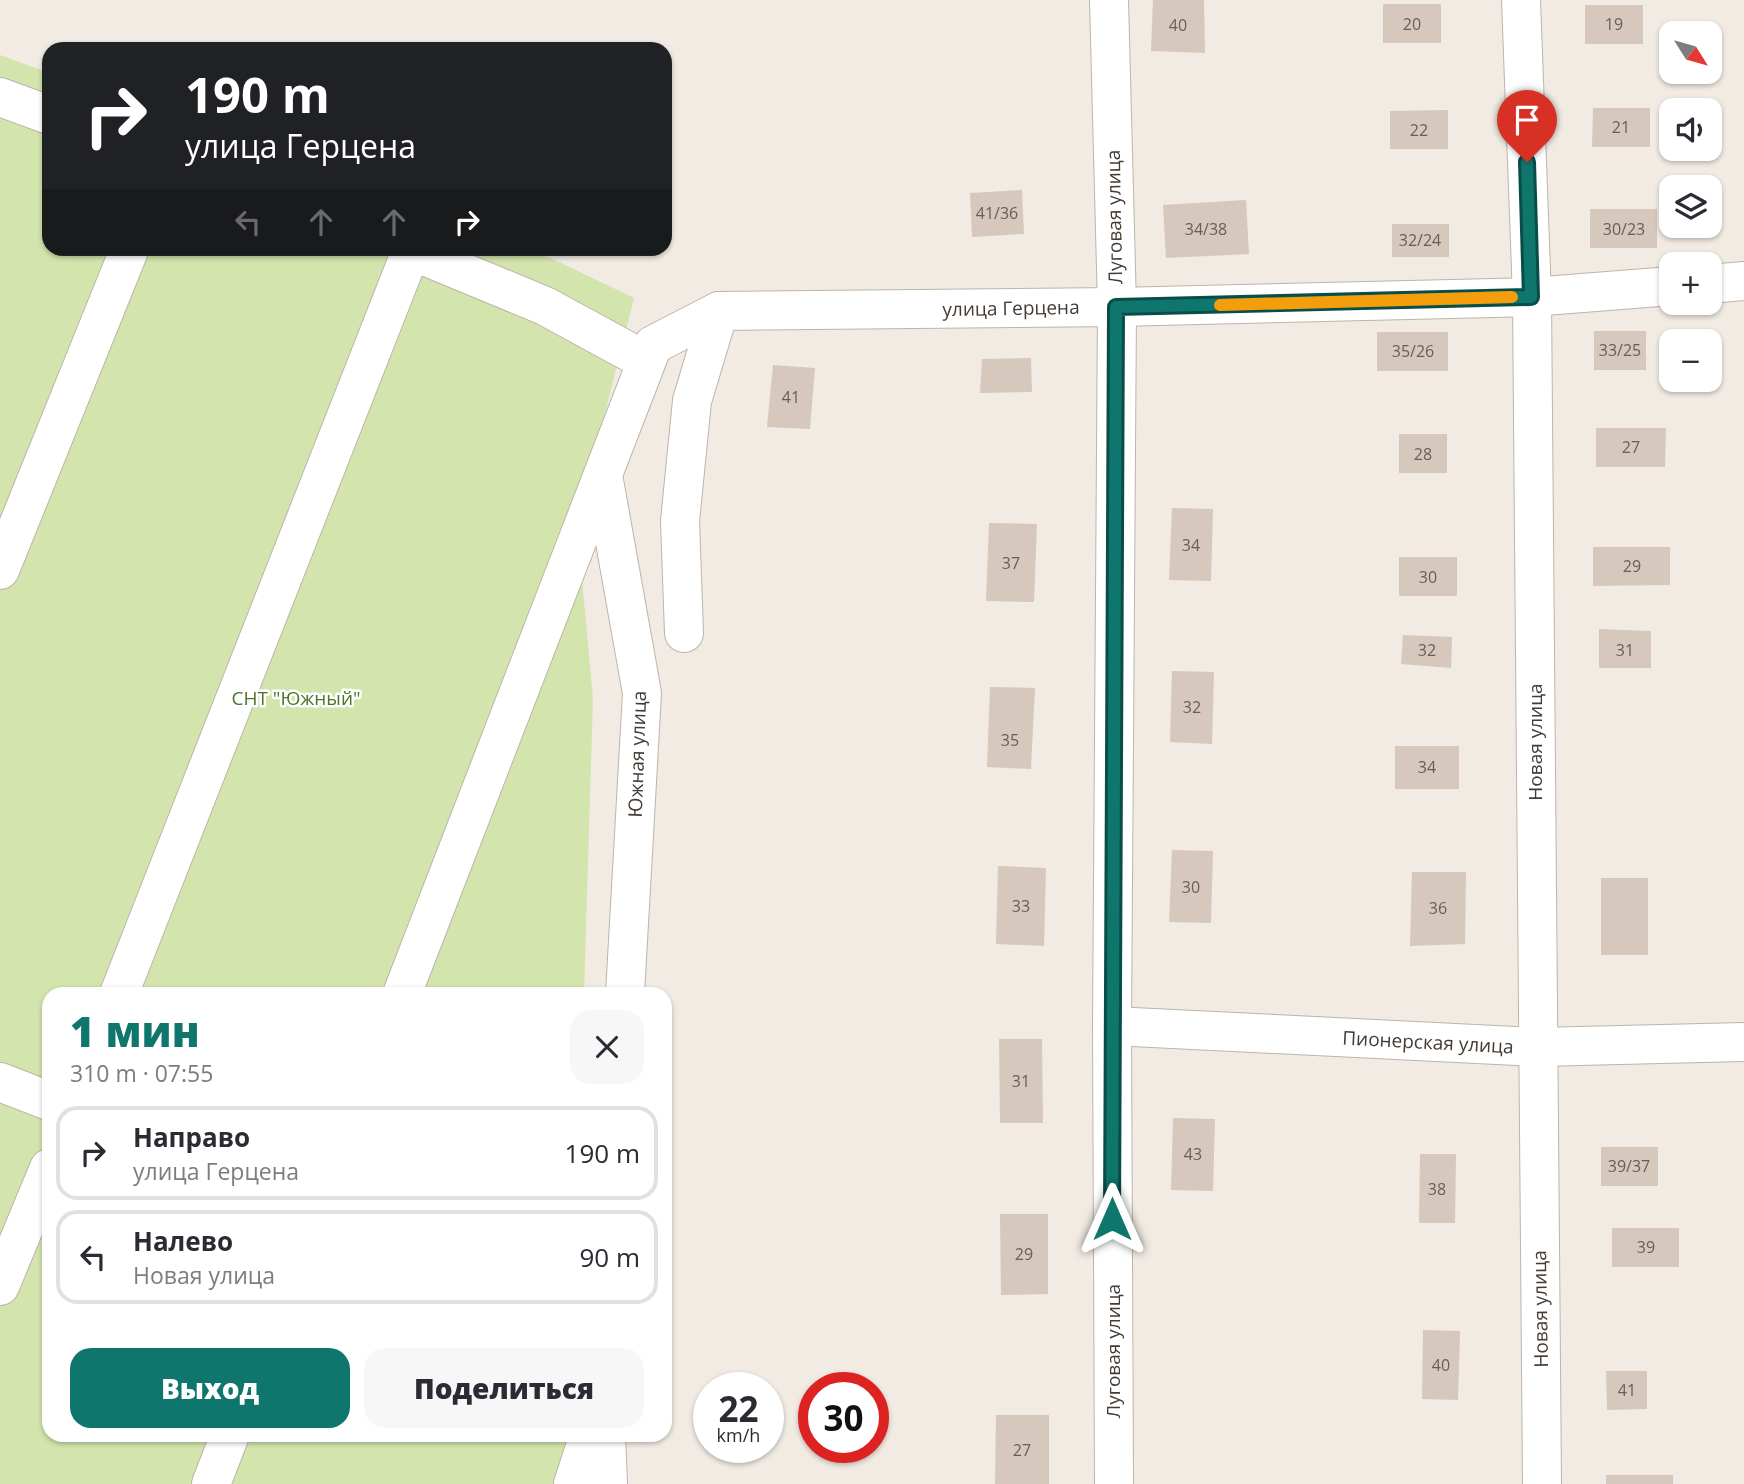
<!DOCTYPE html>
<html lang="ru">
<meta charset="utf-8">
<style>
:root{--surface:#fff;--page:#f7f7f7;--text:#2b2b33;--muted:#7c7c81;--line:#e1e1e2;--accent:#0f766e}
body{margin:0;font-family:"Open Sans",sans-serif;background:var(--page);color:var(--text);height:100vh;display:flex;flex-direction:column;font-size:26px;white-space:nowrap}
*{box-sizing:border-box;margin:0}
p{font-size:23px;color:var(--muted)}
.icon{flex:none;width:38px;height:38px;fill:none;stroke:currentColor;stroke-width:2;stroke-linecap:round;stroke-linejoin:round}
.map{position:relative;flex:1;overflow:hidden}
.side{position:absolute;left:42px;top:987px;width:630px;height:455px;display:flex;flex-direction:column;background:var(--surface);border-radius:21px;box-shadow:0 2px 5px #0004}
.side>*{flex:none}
.banner{position:absolute;left:42px;top:42px;width:630px;height:214px;border-radius:21px;box-shadow:0 2px 5px #0004;background:#202124;color:#fff;overflow:hidden}
.needle{width:46px;rotate:127deg}
.tools{position:absolute;left:1659px;top:21px;display:grid;gap:14px}
.tools a{display:grid;place-items:center;width:63px;height:63px;border-radius:14px;background:var(--surface);box-shadow:0 2px 5px #0004;font-size:35px}
.speed{position:absolute;left:693px;top:1372px;display:flex;gap:14px;font-size:35px;font-weight:700;text-align:center}
.speed>*{display:grid;place-content:center;width:91px;height:91px;border-radius:50%;background:var(--surface);box-shadow:0 2px 5px #0004;line-height:1}
.speed small{font-size:18px;font-weight:400}
.speed .limit{border:10px solid #d22;background:#fff;color:#111}
.pin{position:absolute;display:grid;place-items:center;width:60px;height:60px;color:#fff;margin:-72px -30px;border-radius:50% 50% 50% 0;rotate:-45deg;box-shadow:0 0 7px #0007}
.pin .icon{rotate:45deg}
.me{position:absolute;width:77px;margin:-38px;rotate:0deg;stroke-linejoin:round;filter:drop-shadow(0 0 5px #0008)}
.turn{display:flex;align-items:center;gap:24px;height:147px;padding:0 28px;font-size:32px}
.turn .icon{width:91px;height:91px;stroke-width:2.5}
.turn b{display:block;font-size:49px;line-height:60px}
.lanes{display:flex;align-items:center;height:66px;padding:0 28px;background:#0003;justify-content:center;gap:35px;direction:ltr}
.lanes .off{opacity:.35}
.round{display:grid;place-items:center;flex:none;width:74px;height:74px;border-radius:21px;background:var(--page)}
.overview{display:flex;align-items:center;justify-content:space-between;height:119px;padding:0 28px}
h1{font-size:42px;font-weight:800;line-height:52px;color:var(--accent)}
.cta{display:flex;gap:14px;margin-top:auto;padding:14px 28px}
.cta a{flex:1;height:80px;border-radius:21px;background:var(--accent);color:#fff;font-size:28px;font-weight:800;line-height:80px;text-align:center}
.cta a+a{background:var(--page);color:var(--text)}
ul{padding:0;list-style:none}
li{display:flex;align-items:center;gap:21px;height:94px;margin:0 14px 10px;padding:0 14px;border:4px solid var(--line);border-radius:21px}
li div{flex:1}
li b{display:block;font-size:26px}
li em{font-style:normal}
.map>svg:first-child{display:block}
.green{fill:#d3e5ac}
.building{fill:#d6c8bc}
.lines{fill:none;stroke-linecap:round;stroke-linejoin:round}
.minor-casing{stroke:#bfb4a9;stroke-width:40}
.minor{stroke:#fff;stroke-width:38}
.route-casing{stroke:#0a4d48;stroke-width:18}
.route{stroke:#0f766e;stroke-width:12}
.slow{stroke:#f59e0b;stroke-width:12}
.labels{text-anchor:middle;stroke-width:5;stroke-linejoin:round;paint-order:stroke}
.number-label{font-size:16px;fill:#685e56}
.street-label{font-size:19px;fill:#433b34;stroke:#fff}
.park-label{font-size:19px;fill:#4f7329;stroke:#fff}
</style>
<div class="map">
<svg width="1744" height="1484" viewBox="0 0 1744 1484">
<rect width="100%" height="100%" fill="#f1ebe3"/>
<polygon class="green" points="0,55 49,73 49,248 525,249 555,260 634,298 577,525 593,699 584,994 49,994 49,1435 594,1435 595,1484 0,1484"/>
<g class="building">
<polygon points="1153,0 1204,0 1205,53 1151,51"/>
<rect x="1383" y="4" width="58" height="39"/>
<rect x="1585" y="5" width="58" height="39"/>
<polygon points="1593,108 1650,108 1650,147 1592,147"/>
<polygon points="1448,110 1448,149 1390,149 1390,111"/>
<polygon points="1022,190 1024,234 972,237 970,193"/>
<polygon points="1246,200 1249,254 1166,258 1163,205"/>
<rect x="1590" y="209" width="67" height="39"/>
<rect x="1392" y="224" width="57" height="33"/>
<rect x="1594" y="331" width="52" height="39"/>
<rect x="1377" y="332" width="71" height="39"/>
<polygon points="1031,358 1032,392 980,393 982,359"/>
<polygon points="773,365 815,368 810,429 767,427"/>
<polygon points="1596,428 1666,428 1665,467 1596,467"/>
<rect x="1399" y="434" width="48" height="39"/>
<polygon points="1172,508 1213,509 1211,581 1169,580"/>
<polygon points="989,523 1037,524 1034,602 986,601"/>
<polygon points="1593,547 1670,547 1670,585 1593,586"/>
<rect x="1399" y="557" width="58" height="39"/>
<polygon points="1599,629 1651,631 1651,668 1599,668"/>
<polygon points="1403,635 1452,637 1451,668 1401,664"/>
<polygon points="1172,671 1214,672 1212,744 1170,742"/>
<polygon points="990,687 1035,688 1031,769 987,767"/>
<rect x="1395" y="746" width="64" height="43"/>
<polygon points="1172,850 1213,851 1211,923 1169,922"/>
<polygon points="998,866 1046,868 1044,946 996,944"/>
<polygon points="1412,872 1466,872 1465,944 1410,946"/>
<rect x="1601" y="878" width="47" height="77"/>
<polygon points="999,1039 1042,1039 1043,1123 1000,1123"/>
<polygon points="1173,1118 1215,1119 1213,1191 1171,1190"/>
<rect x="1601" y="1147" width="57" height="39"/>
<polygon points="1420,1154 1456,1154 1455,1223 1419,1223"/>
<polygon points="1000,1214 1048,1214 1048,1294 1001,1295"/>
<rect x="1612" y="1228" width="67" height="39"/>
<polygon points="1423,1330 1460,1331 1458,1400 1422,1399"/>
<polygon points="1606,1371 1647,1371 1647,1409 1607,1410"/>
<polygon points="996,1415 1049,1415 1049,1484 995,1484"/>
<rect x="1606" y="1475" width="67" height="9"/>
</g>
<g class="lines">
<defs>
<g id="minor">
<polyline points="1109,0 1117,307 1112,1026 1114,1484"/>
<polyline points="1521,0 1532,297 1542,1484"/>
<polyline points="0,97 49,115"/>
<polyline points="405,248 545,306 646,361"/>
<polyline points="1710,284 1744,281"/>
<polyline points="603,475 642,693 625,994"/>
<polyline points="0,570 130,248"/>
<polyline points="684,633 680,521 692,401 719,311"/>
<polyline points="119,994 411,251"/>
<polyline points="402,994 653,345 719,311 1117,307 1532,297 1671,286"/>
<polyline points="1112,1026 1538,1047 1744,1042"/>
<polyline points="0,1082 49,1101"/>
<polyline points="0,1286 49,1168"/>
<polyline points="606,1435 608,1484"/>
<polyline points="211,1484 230,1435"/>
<polyline points="573,1484 589,1435"/>
</g>
</defs>
<use href="#minor" class="minor-casing"/>
<use href="#minor" class="minor"/>
</g>
<g class="lines">
<defs>
<polyline id="route" points="1112,1219 1116,307 1531,297 1527,162"/>
</defs>
<use href="#route" class="route-casing"/>
<use href="#route" class="route"/>
<polyline class="slow" points="1220,305 1512,297"/>
</g>
<g class="labels">
<g class="number-label">
<text x="1412" y="30">20</text>
<text x="1614" y="30">19</text>
<text x="1178" y="31">40</text>
<text x="1621" y="133">21</text>
<text x="1419" y="136">22</text>
<text x="997" y="219">41/36</text>
<text x="1206" y="235">34/38</text>
<text x="1624" y="235">30/23</text>
<text x="1420" y="246">32/24</text>
<text x="1620" y="356">33/25</text>
<text x="1413" y="357">35/26</text>
<text x="791" y="403">41</text>
<text x="1631" y="453">27</text>
<text x="1423" y="460">28</text>
<text x="1191" y="551">34</text>
<text x="1011" y="569">37</text>
<text x="1632" y="572">29</text>
<text x="1428" y="583">30</text>
<text x="1427" y="656">32</text>
<text x="1625" y="656">31</text>
<text x="1192" y="713">32</text>
<text x="1010" y="746">35</text>
<text x="1427" y="773">34</text>
<text x="1191" y="893">30</text>
<text x="1021" y="912">33</text>
<text x="1438" y="914">36</text>
<text x="1021" y="1087">31</text>
<text x="1193" y="1160">43</text>
<text x="1629" y="1172">39/37</text>
<text x="1437" y="1195">38</text>
<text x="1646" y="1253">39</text>
<text x="1024" y="1260">29</text>
<text x="1441" y="1371">40</text>
<text x="1627" y="1396">41</text>
<text x="1022" y="1456">27</text>
</g>
<g class="street-label">
<text transform="translate(1114 217) rotate(-91)" y="7">Луговая улица</text>
<text transform="translate(1011 308) rotate(-1)" y="7">улица Герцена</text>
<text transform="translate(1535 742) rotate(-90)" y="7">Новая улица</text>
<text transform="translate(637 754) rotate(-88)" y="7">Южная улица</text>
<text transform="translate(1428 1042) rotate(3)" y="7">Пионерская улица</text>
<text transform="translate(1540 1309) rotate(-91)" y="7">Новая улица</text>
<text transform="translate(1113 1351) rotate(-90)" y="7">Луговая улица</text>
</g>
<g class="park-label">
<text x="296" y="705">СНТ "Южный"</text>
</g>
</g>
</svg>
<div class="tools">
<a><svg class="needle" viewBox="-14 -14 28 28"><path d="M0-13l5 13h-10z" fill="#e53935"/><path d="M0 13l5-13h-10z" fill="#7c7c81"/></svg></a>
<a><svg class="icon" aria-label="sound" viewBox="0 0 24 24"><path d="M4 9h4l5-4v14l-5-4H4zM17 9q2 3 0 6"/></svg></a>
<a><svg class="icon" aria-label="layers" viewBox="0 0 24 24"><path d="M12 4l9 5-9 5-9-5zM3 14l9 5 9-5"/></svg></a>
<a>+</a>
<a>−</a>
</div>
<div class="speed"><div>22<small>km/h</small></div><div class="limit">30</div></div>
<div class="pin" style="left:1527px;top:162px;background:#d93025"><svg class="icon" aria-label="arrive" viewBox="0 0 24 24"><path d="M6 21V4h12l-3 4 3 4H6"/></svg></div>
<svg class="me" style="left:1112px;top:1219px" viewBox="-20 -20 40 40"><path d="M0-17L14 15 0 8-14 15z" fill="#0f766e" stroke="#fff" stroke-width="4"/></svg>
<div class="banner">
<div class="turn"><svg class="icon" aria-label="right" viewBox="0 0 24 24"><path d="M7 20v-9h11M14 6l5 5-5 5"/></svg><div><b>190 m</b>улица Герцена</div></div>
<div class="lanes"><svg class="icon off" aria-label="left" viewBox="0 0 24 24"><path d="M17 20v-9H6M10 6l-5 5 5 5"/></svg><svg class="icon off" aria-label="ahead" viewBox="0 0 24 24"><path d="M12 20V5M6 11l6-6 6 6"/></svg><svg class="icon off" aria-label="ahead" viewBox="0 0 24 24"><path d="M12 20V5M6 11l6-6 6 6"/></svg><svg class="icon" aria-label="right" viewBox="0 0 24 24"><path d="M7 20v-9h11M14 6l5 5-5 5"/></svg></div>
</div>
<section class="side">
<div class="overview"><div><h1>1 мин</h1><p>310 m · 07:55</p></div><a class="round"><svg class="icon" aria-label="close" viewBox="0 0 24 24"><path d="M6 6l12 12M18 6L6 18"/></svg></a></div>
<ul>
<li><svg class="icon" aria-label="right" viewBox="0 0 24 24"><path d="M7 20v-9h11M14 6l5 5-5 5"/></svg><div><b>Направо</b><p>улица Герцена</p></div><em>190 m</em></li>
<li><svg class="icon" aria-label="left" viewBox="0 0 24 24"><path d="M17 20v-9H6M10 6l-5 5 5 5"/></svg><div><b>Налево</b><p>Новая улица</p></div><em>90 m</em></li>
</ul>
<div class="cta"><a>Выход</a><a>Поделиться</a></div>
</section>
</div>
